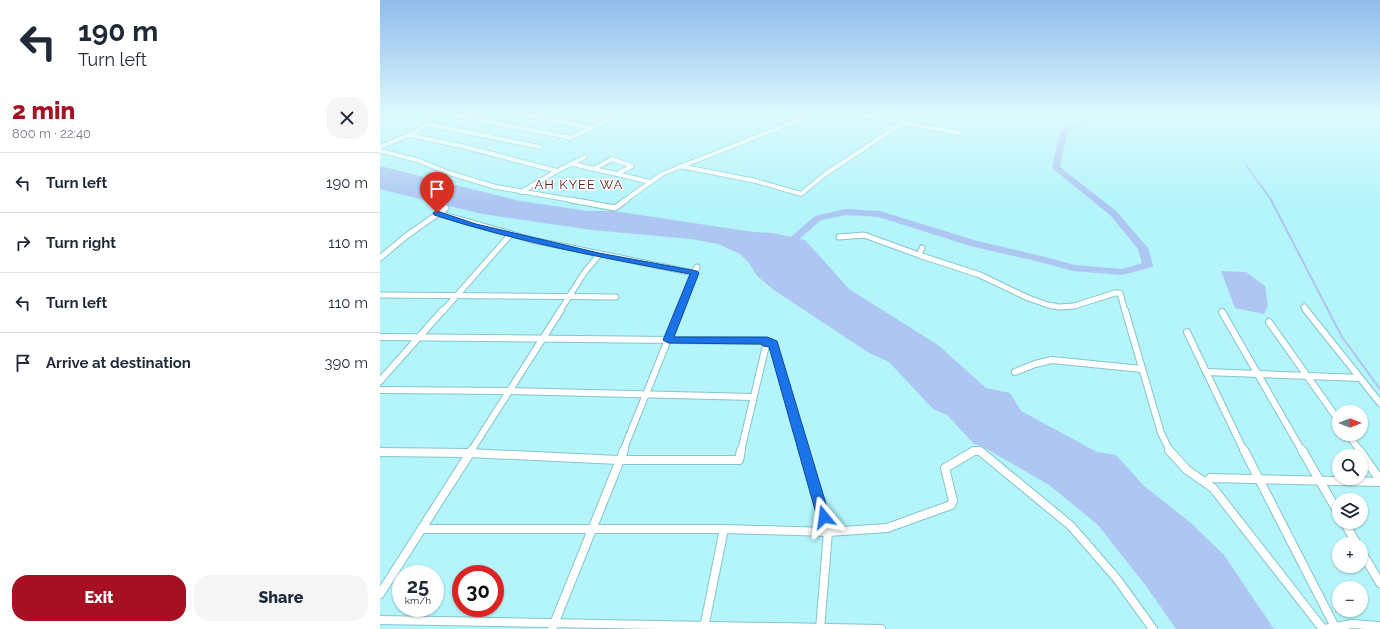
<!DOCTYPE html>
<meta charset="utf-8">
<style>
:root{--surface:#fff;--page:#f6f6f7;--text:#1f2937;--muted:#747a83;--line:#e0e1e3;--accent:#a71023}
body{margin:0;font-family:Raleway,sans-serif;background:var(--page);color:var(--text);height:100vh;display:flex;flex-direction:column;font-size:15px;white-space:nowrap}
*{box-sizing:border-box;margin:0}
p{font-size:13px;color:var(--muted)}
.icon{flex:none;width:22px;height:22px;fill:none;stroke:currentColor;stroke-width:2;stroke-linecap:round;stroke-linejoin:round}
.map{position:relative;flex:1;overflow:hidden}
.drawer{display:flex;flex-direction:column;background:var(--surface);width:380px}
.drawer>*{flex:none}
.guide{background:#fff;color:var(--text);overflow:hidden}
.needle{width:26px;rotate:90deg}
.fabs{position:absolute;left:952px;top:405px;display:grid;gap:8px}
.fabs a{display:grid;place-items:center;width:36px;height:36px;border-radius:50%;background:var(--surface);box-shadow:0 1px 3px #0004;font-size:20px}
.speed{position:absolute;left:12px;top:565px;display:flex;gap:8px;font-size:20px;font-weight:700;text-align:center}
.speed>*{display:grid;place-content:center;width:52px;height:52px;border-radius:50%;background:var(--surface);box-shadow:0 1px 3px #0004;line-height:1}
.speed small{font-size:10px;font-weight:400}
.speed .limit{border:6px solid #d22;background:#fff;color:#111}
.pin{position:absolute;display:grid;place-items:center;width:34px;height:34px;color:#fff;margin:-41px -17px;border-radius:50% 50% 50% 0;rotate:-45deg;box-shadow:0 0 4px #0007}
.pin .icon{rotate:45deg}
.me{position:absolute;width:44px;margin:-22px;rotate:344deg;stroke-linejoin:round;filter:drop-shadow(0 0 3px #0008)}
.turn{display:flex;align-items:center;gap:14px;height:84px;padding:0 12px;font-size:18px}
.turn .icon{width:52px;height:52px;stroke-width:2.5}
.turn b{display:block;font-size:28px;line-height:34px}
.round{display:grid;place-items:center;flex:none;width:42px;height:42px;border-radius:16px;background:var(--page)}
.overview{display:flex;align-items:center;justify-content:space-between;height:68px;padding:0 12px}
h1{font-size:24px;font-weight:800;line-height:30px;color:var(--accent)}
.button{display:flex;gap:8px;margin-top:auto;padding:8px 12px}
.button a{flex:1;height:46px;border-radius:16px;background:var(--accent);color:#fff;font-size:16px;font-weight:800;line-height:46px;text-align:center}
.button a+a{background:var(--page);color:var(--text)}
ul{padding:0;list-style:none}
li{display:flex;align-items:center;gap:12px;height:60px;padding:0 12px;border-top:1px solid var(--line)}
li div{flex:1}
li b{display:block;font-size:15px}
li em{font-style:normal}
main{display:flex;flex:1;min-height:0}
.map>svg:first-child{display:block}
.water{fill:#aec6f2}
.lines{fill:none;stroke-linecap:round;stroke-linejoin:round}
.stream-far1{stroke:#aec6f2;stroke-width:1.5}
.stream{stroke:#aec6f2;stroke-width:2}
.river{fill:#aec6f2;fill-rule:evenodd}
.minor-far3-casing{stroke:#85c5cb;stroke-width:5.5}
.minor-far2-casing{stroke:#85c5cb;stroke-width:7}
.minor-far1-casing{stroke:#85c5cb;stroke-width:8}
.minor-casing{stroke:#85c5cb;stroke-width:10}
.minor-far3{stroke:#fff;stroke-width:4}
.minor-far2{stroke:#fff;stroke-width:5}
.minor-far1{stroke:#fff;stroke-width:6}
.minor{stroke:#fff;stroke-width:8}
.route{fill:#1a73e8;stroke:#114b97}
.labels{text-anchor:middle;stroke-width:3;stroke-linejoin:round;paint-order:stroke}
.far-quarter-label{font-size:13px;letter-spacing:1px;fill:#601b1c;stroke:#fff}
</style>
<main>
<section class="drawer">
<div class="guide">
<div class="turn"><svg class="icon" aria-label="left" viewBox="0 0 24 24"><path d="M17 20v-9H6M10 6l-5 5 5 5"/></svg><div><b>190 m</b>Turn left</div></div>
</div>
<div class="overview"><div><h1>2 min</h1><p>800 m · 22:40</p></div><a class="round"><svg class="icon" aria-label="close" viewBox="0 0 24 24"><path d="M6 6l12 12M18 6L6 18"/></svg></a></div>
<ul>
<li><svg class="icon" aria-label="left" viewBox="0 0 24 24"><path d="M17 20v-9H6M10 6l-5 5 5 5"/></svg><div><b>Turn left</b></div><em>190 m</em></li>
<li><svg class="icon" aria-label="right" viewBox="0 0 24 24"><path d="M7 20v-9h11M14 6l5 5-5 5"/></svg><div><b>Turn right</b></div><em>110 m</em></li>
<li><svg class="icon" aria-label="left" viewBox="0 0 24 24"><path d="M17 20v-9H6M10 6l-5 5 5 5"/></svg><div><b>Turn left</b></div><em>110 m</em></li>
<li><svg class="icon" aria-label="arrive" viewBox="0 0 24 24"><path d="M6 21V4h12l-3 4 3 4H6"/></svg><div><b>Arrive at destination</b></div><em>390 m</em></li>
</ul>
<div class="button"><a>Exit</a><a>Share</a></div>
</section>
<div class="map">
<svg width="1000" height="629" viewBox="0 0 1000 629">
<rect width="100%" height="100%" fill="#b4f5fb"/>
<g class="water">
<polygon points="0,166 140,201 208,211 234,211 373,232 393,233 425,240 469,289 558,345 606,388 630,393 641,411 717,452 736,455 763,485 811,523 844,555 894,629 796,629 766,586 718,525 669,485 605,448 593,443 567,415 553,409 509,362 489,353 394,290 377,276 369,263 360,254 338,244 311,239 212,230 102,214 0,189"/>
<polygon points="841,271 866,272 885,286 888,306 884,314 855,308"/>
</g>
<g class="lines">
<polyline class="stream-far1" points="866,165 892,201"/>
<polyline class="stream" points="891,200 962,337 1000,389"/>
<polygon class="river" points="709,115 725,115 715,118 687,134 680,167 736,211 768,248 773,265 772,267 742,275 693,271 664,263 590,246 499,217 466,215 441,220 407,250 399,250 398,248 435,216 466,209 500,211 597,241 666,257 694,265 742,269 762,263 758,249 730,215 672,168 680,131"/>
<defs>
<g id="minor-far3">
<polyline points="70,115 188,137"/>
<polyline points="145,115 211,128"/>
<polyline points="481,115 580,133"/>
<polyline points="102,120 113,115"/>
<polyline points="29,135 48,124 160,147"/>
<polyline points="190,138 239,115"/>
<polyline points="0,147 29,135 86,147 177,171 141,192"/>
<polyline points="0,151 37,160 69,173 116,187 197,201"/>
<polygon points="232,159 252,166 237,174 214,169"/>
<polyline points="193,164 214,169"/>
<polyline points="300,166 376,181 421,194 444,175 524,122"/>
<polyline points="177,171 205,157"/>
<polyline points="237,174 270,182"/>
<polyline points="244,201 282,174 432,115"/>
</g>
<g id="minor-far2">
<polyline points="191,200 235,208 246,200"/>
<polyline points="57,213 152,240 314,273"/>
<polyline points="459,237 484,235 539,255"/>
<polyline points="542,248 539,255 600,275 648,298 668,305 679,307 694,306 735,293 740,293 745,311"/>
<polyline points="0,258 25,237 66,208"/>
<polyline points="0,295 236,297"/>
<polyline points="924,307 927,311"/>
<polyline points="63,311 131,234"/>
<polyline points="180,311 204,273 219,255"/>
<polyline points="299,311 317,267"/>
</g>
<g id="minor-far1">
<polyline points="745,310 781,433 790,451"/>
<polyline points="926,310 1000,403"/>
<polyline points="842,312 922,451"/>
<polyline points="889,322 959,421"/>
<polyline points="807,332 864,451"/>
<polyline points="0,337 387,341 361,451"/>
<polyline points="386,344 393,344 424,451"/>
<polyline points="635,372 655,364 672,360 762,369"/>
<polyline points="826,372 980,378"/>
<polyline points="0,381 63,310"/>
<polyline points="0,390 130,391 373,397"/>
<polyline points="968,434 980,451"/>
<polyline points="91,451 181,310"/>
<polyline points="243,451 300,310"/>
</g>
<g id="minor">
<polyline points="424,450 448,532 440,629"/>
<polyline points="789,450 807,470 833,488 943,629"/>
<polyline points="864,450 955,627"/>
<polyline points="922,450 959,514"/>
<polyline points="979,450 1000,480"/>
<polyline points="0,452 88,453 239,460 359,460 361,450"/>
<polyline points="826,483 830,478 1000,482"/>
<polyline points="964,522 977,544"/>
<polyline points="41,529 344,529 448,532 507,528 571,505 573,501 565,468 594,451 600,451 691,526 737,579 773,629"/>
<polyline points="981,551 1000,583"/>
<polyline points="0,594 92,450"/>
<polyline points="0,620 501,629"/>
<polyline points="324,628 344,529"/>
<polyline points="172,629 244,450"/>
<polyline points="944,629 972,624 1000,626"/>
</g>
</defs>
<use href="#minor-far3" class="minor-far3-casing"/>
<use href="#minor-far2" class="minor-far2-casing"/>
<use href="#minor-far1" class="minor-far1-casing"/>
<use href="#minor" class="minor-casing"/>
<use href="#minor-far3" class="minor-far3"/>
<use href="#minor-far2" class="minor-far2"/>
<use href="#minor-far1" class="minor-far1"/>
<use href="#minor" class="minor"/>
</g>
<linearGradient id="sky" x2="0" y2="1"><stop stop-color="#91bbec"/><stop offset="0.57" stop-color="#ddfafd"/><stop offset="1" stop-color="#ddfafd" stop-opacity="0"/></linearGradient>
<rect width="1000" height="203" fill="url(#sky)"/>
<path class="route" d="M57,211L96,224L219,253L317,271L319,273L294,337H387L397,341L450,517L448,522L444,523L439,522L437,517L389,347L383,346L381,344L288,343L283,340L310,274C224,258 137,242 54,215L53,213Z"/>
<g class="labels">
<g class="far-quarter-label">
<text x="199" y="189">AH KYEE WA</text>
</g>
</g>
</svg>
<div class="fabs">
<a><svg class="needle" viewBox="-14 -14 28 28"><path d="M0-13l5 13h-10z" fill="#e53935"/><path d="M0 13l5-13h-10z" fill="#747a83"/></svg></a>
<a><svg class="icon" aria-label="search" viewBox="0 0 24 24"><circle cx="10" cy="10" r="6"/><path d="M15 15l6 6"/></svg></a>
<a><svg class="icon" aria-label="layers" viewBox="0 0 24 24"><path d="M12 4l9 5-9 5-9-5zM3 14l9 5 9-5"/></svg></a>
<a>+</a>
<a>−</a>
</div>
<div class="speed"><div>25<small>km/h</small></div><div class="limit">30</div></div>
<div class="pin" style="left:57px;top:213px;background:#d93025"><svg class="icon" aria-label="arrive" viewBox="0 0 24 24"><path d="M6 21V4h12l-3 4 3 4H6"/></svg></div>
<svg class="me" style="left:444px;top:517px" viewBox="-20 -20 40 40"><path d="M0-17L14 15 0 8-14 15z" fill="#1a73e8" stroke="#fff" stroke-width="4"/></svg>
</div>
</main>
